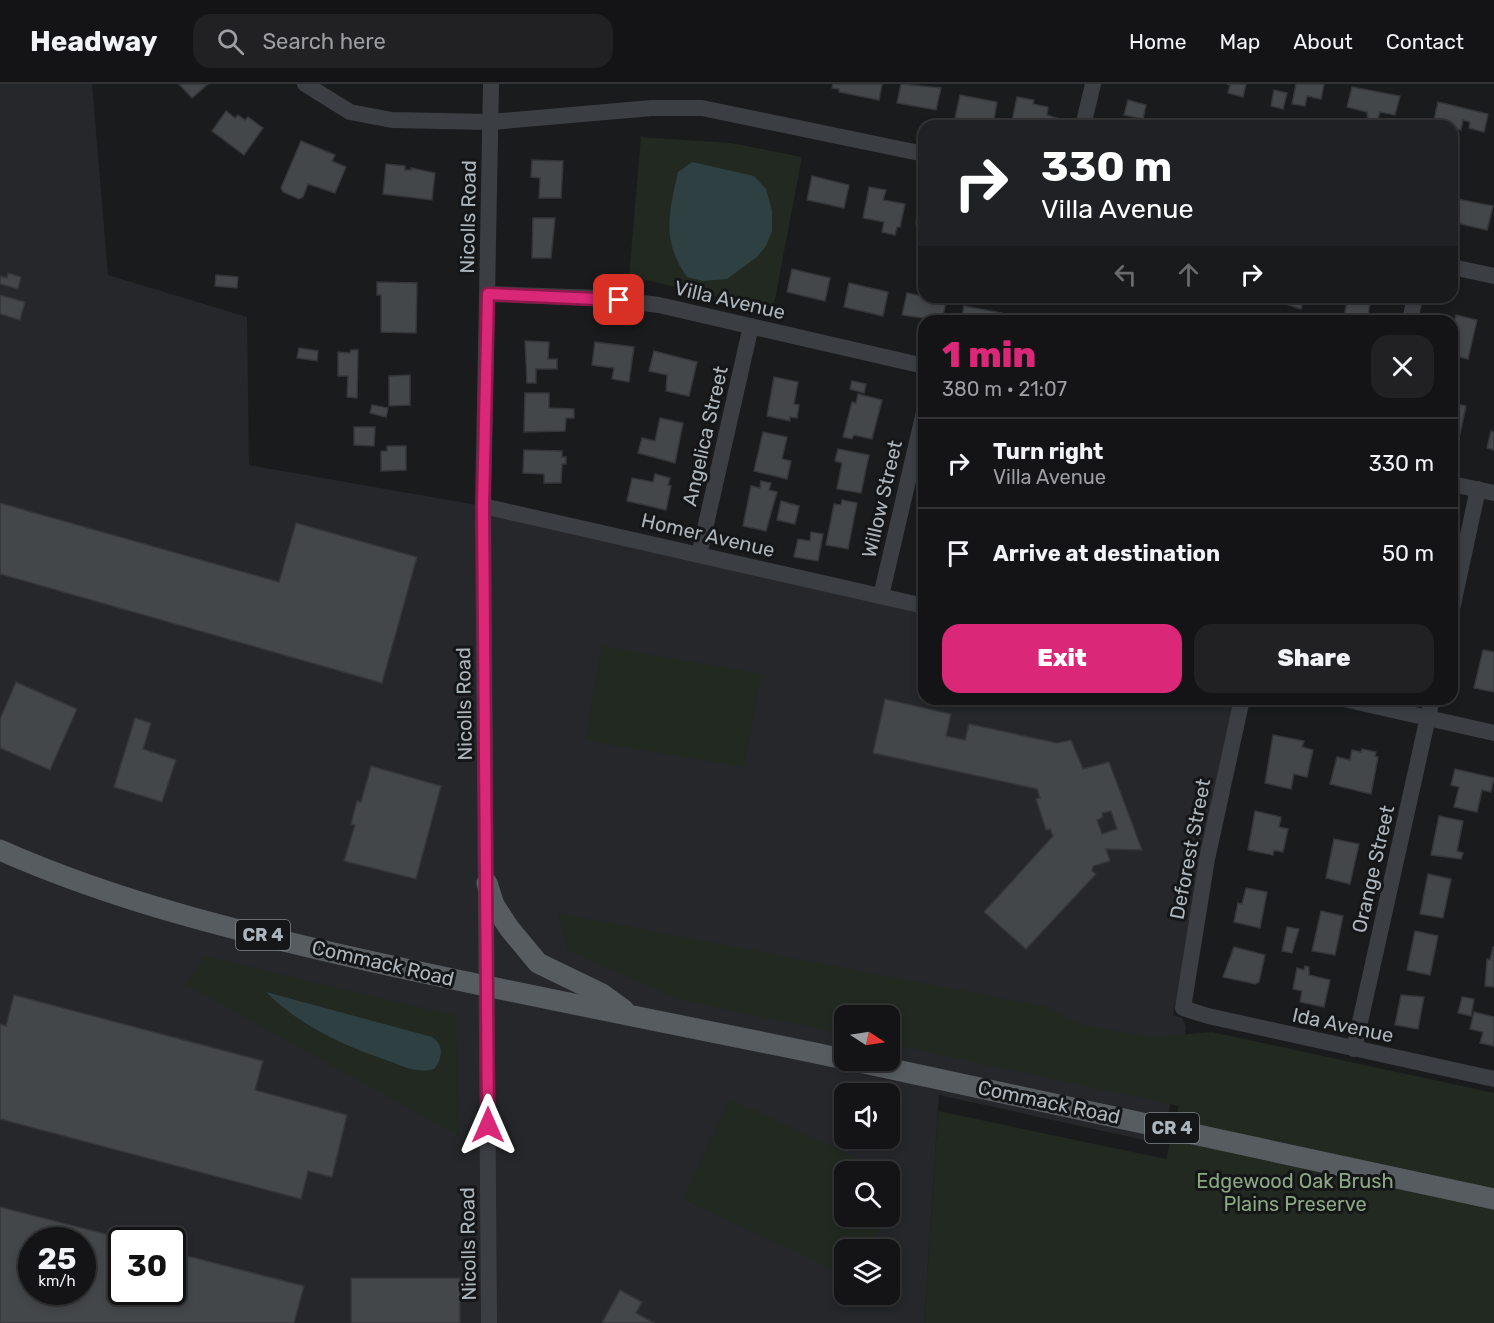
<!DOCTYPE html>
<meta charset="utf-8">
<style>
:root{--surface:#141416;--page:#212123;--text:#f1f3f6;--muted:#9d9ea1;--line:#333335;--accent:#db2777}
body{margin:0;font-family:Rubik,sans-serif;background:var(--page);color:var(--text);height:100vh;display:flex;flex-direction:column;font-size:22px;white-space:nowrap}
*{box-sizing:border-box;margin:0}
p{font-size:20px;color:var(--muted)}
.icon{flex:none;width:33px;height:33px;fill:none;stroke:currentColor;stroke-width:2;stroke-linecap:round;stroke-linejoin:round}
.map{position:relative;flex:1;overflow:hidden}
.drawer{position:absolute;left:918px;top:231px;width:540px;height:390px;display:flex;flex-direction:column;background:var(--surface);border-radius:18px;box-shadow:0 3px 9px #0003,0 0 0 2px var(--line)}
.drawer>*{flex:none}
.hud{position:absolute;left:918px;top:36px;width:540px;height:183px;border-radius:18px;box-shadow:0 3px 9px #0003,0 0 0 2px var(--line);background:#202124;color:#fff;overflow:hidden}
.needle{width:39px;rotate:102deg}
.controls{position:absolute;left:834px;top:921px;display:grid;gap:12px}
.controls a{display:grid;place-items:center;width:66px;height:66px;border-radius:12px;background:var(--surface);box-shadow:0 3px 9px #0003,0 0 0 2px var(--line);font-size:30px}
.speed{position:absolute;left:18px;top:1143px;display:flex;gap:12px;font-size:30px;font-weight:700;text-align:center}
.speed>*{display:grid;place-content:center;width:78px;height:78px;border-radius:50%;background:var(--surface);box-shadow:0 3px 9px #0003,0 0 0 2px var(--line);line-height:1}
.speed small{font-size:15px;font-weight:400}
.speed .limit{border:3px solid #111;border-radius:9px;background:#fff;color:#111}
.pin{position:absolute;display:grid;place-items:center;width:51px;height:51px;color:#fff;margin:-26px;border-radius:12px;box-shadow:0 3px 9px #0006}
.me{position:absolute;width:66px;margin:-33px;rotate:0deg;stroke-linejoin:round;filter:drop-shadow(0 0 4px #0008)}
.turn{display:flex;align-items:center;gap:21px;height:126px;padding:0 24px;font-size:27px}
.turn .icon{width:78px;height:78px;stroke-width:2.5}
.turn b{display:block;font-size:42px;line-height:51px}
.lanes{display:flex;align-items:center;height:57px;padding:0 24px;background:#0003;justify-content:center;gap:30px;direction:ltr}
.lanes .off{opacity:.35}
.round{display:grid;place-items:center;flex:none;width:63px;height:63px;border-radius:18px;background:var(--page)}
.overview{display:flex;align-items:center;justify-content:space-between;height:102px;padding:0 24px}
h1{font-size:36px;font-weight:800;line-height:45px;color:var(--accent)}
.cta{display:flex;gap:12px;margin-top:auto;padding:12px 24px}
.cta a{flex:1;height:69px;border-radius:18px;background:var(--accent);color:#fff;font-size:24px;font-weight:800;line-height:69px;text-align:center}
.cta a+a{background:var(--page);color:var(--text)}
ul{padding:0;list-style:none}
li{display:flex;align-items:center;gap:18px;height:90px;padding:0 24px;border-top:2px solid var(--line)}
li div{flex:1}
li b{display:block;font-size:22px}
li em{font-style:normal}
header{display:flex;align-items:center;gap:36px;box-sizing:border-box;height:84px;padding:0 30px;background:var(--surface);border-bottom:2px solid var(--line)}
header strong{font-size:28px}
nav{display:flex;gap:33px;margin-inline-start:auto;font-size:21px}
.search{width:420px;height:54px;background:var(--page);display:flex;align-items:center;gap:15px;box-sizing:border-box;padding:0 21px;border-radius:18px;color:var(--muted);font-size:22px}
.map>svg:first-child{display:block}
.built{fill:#26272a;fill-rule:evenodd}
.green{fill:#212920;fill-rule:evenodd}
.water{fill:#2f4042}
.building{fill:#44474a;stroke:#343639;stroke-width:1.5;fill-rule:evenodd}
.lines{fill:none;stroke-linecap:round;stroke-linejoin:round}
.minor{stroke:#3b3e42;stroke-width:16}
.major{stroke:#575c61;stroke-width:21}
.route-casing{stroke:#8e194d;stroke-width:15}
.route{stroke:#db2777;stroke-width:10}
.labels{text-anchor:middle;stroke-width:6;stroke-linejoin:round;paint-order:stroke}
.shield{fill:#151618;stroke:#7f868c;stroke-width:1.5}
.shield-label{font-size:18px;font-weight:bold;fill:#adb6bd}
.street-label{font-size:20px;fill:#adb6bd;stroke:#151618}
.park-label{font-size:20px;fill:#8ca883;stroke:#151618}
</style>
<header>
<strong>Headway</strong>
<div class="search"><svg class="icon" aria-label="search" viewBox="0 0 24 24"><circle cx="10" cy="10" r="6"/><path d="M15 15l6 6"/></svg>Search here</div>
<nav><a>Home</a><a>Map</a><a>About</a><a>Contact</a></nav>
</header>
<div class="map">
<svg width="1494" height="1239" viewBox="0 0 1494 1239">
<rect width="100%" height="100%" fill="#1a1b1d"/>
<path class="built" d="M0,0H92L108,191L247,233L249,381L483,422L924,521V615H1242L1173,931L1182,934L1186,943L1162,1060L939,1011L924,1239H0ZM844,932H890V976H844ZM844,1010H890V1054H844ZM844,1088H890V1132H844ZM32,1156H82V1208H32ZM122,1156H172V1208H122ZM844,1166H890V1210H844Z"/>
<g class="green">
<polygon points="641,53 731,59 802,73 773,226 629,192"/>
<polygon points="602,562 761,590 744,683 585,656"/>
<polygon points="558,829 1048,923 1077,940 1153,953 1212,948 1494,1009 1494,1239 924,1239 938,1027 1166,1075 1179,1022 890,960 890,932 844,932 844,950 677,915 568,866"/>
<path d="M205,872L456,932L459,1052L187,901ZM267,909L322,922L427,987C390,988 304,929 267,909Z"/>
<polygon points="730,1015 884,1087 844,1088 844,1132 885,1133 870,1165 844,1166 844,1191 683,1115"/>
</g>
<g class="water">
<path d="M692,78L754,92L766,105L772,127V147L766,162L757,173L727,195L703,197L687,193C661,156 669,129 678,88Z"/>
<path d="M266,908L432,953C444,961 443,974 434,985C416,990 403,982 386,976C342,961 299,941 266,908Z"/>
</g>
<g class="building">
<polygon points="179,0 208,0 192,14"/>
<polygon points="833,0 882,0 879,16 839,8 839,5 832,4"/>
<polygon points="901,0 941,4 936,26 897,19"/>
<polygon points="1227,0 1246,0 1243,13 1228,9 1230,1"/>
<polygon points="1296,0 1324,0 1321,15 1307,12 1305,22 1292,20"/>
<polygon points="1352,3 1400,12 1395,31 1380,28 1377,38 1368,36 1367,28 1347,23"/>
<polygon points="1274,6 1287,9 1283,25 1271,22"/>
<polygon points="960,11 997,18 993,41 955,34"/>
<polygon points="1017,13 1034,16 1033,20 1048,23 1047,31 1063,36 1062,42 1011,42"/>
<polygon points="1128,16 1146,21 1143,35 1124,31"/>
<polygon points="1438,18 1488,30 1484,48 1469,44 1470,38 1463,36 1461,46 1433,40"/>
<polygon points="226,27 235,34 238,31 245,36 248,33 263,44 244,71 212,47"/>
<polygon points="301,57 335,71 332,77 346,83 335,109 308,100 303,113 299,115 283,108 281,104"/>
<polygon points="532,76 563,77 561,114 539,114 540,94 531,93"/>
<polygon points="386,80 405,82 405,86 411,86 411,84 435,89 432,116 383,110"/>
<polygon points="812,92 849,101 844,124 807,116"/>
<polygon points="869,103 886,106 883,116 905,120 900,143 897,143 895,151 882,148 884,138 863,134"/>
<polygon points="1457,115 1493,122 1487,146 1452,138"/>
<polygon points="924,125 924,147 919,146 921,141 916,140 918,126"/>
<polygon points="533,134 555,134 551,174 532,174"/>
<polygon points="792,185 830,194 825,217 787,208"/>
<polygon points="8,189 21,193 18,205 0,200 0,192 7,194"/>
<polygon points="216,191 238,193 237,204 215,202"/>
<polygon points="377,198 417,199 416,249 381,248 381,211 377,211"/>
<polygon points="849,199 888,208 883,232 844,223"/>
<polygon points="907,209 946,217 942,237 902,231"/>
<polygon points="0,211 25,218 20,236 0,230"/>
<polygon points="1264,213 1304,213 1301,225"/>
<polygon points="1348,213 1371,213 1367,237 1343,237"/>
<polygon points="964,222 1002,229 1001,237 961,237"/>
<polygon points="1456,231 1477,236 1468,275 1452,271 1452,248"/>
<polygon points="525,257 549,258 548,275 557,275 557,285 536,285 536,299 527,299"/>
<polygon points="595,258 634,263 629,298 612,295 614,284 592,281"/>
<polygon points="299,264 318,267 317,277 297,274"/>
<polygon points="351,266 358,266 357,314 347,313 348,292 338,292 338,268 350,269"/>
<polygon points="654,267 697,278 689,312 666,307 667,291 649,287"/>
<polygon points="410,291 410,321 389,322 389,292"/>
<polygon points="774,293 798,298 794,320 799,321 797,334 790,333 790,337 767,332"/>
<polygon points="852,297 866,300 864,309 850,305"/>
<polygon points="525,309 549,309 549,324 574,325 574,334 566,334 565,347 524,348"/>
<polygon points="858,310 882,316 872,355 854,351 852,355 843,353 852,318 856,319"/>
<polygon points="1452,319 1466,322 1458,359 1452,358"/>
<polygon points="372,321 388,324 386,333 370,329"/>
<polygon points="660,334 683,339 675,379 638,369 642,354 655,357"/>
<polygon points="354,343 375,343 374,362 354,361"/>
<polygon points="1491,347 1494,348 1494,366 1487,364"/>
<polygon points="763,348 787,353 782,375 791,377 787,395 754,387"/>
<polygon points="387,362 406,362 406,386 381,387 381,367 387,367"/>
<polygon points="838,365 869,371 861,409 837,405 842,379 835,377"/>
<polygon points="524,366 562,367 562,373 566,373 566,380 562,380 561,399 544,399 544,390 523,389"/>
<polygon points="655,390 670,394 668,401 671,402 666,426 627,417 632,394 653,398"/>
<polygon points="761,397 771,399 769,406 777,408 766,447 743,442 751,402 760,404"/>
<polygon points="842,416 857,419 848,465 826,461 834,420 841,421"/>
<polygon points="781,417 799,422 795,440 777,436"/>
<polygon points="0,419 279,498 296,439 417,473 382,599 0,490"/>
<polygon points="811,448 823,450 818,477 794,473 798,455 810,457"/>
<polygon points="1483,566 1494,568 1494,608 1474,604"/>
<polygon points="16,598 77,625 50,686 0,664 0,635"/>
<path d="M885,615L951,630L946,652L965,656L969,640L1057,659L1071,656L1083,685L1109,678L1142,766L1106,765L1110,777L1093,782L1092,787L1096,790L1026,865L984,828L1053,752L1050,745L1046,746L1036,715L1040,714L1037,705L873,669ZM1111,727L1117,745L1102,750L1097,736L1103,733L1102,729Z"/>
<polygon points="135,634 151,639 143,665 176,676 162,718 114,703"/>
<polygon points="1273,651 1304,657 1302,663 1313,666 1307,693 1294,690 1291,705 1265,699"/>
<polygon points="1362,665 1376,668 1375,672 1378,673 1371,710 1330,700 1337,673 1350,676 1352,666 1361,668"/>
<polygon points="371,682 441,702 416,795 344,777 355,741 351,740 357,717 361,718"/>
<polygon points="1455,685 1494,694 1491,708 1482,706 1477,728 1454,723 1459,703 1451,701"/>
<polygon points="1255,727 1281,733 1279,743 1288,745 1283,768 1274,766 1273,771 1248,766"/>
<polygon points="1439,732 1463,737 1457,767 1463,769 1461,775 1431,771"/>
<polygon points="1334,755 1359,760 1350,800 1326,794"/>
<polygon points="1428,790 1451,795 1443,834 1420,830"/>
<polygon points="1246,804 1267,808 1260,844 1234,838 1238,819 1242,820"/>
<polygon points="1321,827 1343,832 1335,871 1312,867"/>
<polygon points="1287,843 1299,845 1292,869 1282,867"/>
<polygon points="1415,847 1438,852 1430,891 1407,886"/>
<polygon points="1234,863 1265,871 1259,898 1255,900 1223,893"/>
<polygon points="1493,863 1494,864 1494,903 1485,902 1487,875 1490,876"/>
<polygon points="1305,882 1309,883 1309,891 1330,896 1324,923 1300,918 1302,907 1293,905 1297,884 1304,886"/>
<polygon points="14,911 263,977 255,1006 347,1031 332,1093 308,1087 301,1115 0,1035 0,940 6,942"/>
<polygon points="1401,911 1424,913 1418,945 1395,941"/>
<polygon points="1462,913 1474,915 1471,932 1458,929"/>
<polygon points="1474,928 1494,933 1494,962 1480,959 1483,948 1470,945"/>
<path d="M0,1123L129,1156H122V1208H172V1168L304,1202L294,1239H0ZM32,1156H82V1208H32Z"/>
<rect x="351" y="1194" width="109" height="45"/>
<polygon points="620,1206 642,1218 636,1229 654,1239 602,1239"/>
</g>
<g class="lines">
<g class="minor">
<polyline points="305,0 350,28 392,36 491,38 652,24 702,24 924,70"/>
<polyline points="1083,42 1093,0"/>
<polyline points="1452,183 1494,192"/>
<polyline points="488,210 600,214 659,221 924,282"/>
<polyline points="1410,237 1415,213"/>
<polyline points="1452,400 1494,409"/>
<polyline points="483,422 924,522"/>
<polyline points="699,471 751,242"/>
<polyline points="881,512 924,328"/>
<polyline points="1452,525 1478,405"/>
<polyline points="1242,615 1207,775 1183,924 1208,932 1494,995"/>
<polyline points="1344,615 1494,649"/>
<polyline points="1354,965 1432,615"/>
<polyline points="489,1239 483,422 491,0"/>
</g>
<g class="major">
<path d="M0,766C117,818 245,849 369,877C527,912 686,942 844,975"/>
<polyline points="487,799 494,821 509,844 538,879 602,910 624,926"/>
<polyline points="850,976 1494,1115"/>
</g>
</g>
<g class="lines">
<defs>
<polyline id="route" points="488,1041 483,422 488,210 619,216"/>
</defs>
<use href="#route" class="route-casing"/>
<use href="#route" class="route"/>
</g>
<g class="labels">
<g class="shield">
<rect x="236" y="836" width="54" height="30" rx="4.5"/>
<rect x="1145" y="1029" width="54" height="30" rx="4.5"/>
</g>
<g class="shield-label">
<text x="263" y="857">CR 4</text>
<text x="1172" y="1050">CR 4</text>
</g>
<g class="street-label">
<text transform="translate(468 133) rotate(-89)" y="7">Nicolls Road</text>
<text transform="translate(730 216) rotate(13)" y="7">Villa Avenue</text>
<text transform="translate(705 352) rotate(-77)" y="7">Angelica Street</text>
<text transform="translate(882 415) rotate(-77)" y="7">Willow Street</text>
<text transform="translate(708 451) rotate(13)" y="7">Homer Avenue</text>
<text transform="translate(464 620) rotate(-91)" y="7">Nicolls Road</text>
<text transform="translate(1190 765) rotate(-79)" y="7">Deforest Street</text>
<text transform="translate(1373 785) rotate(-77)" y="7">Orange Street</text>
<text transform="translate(383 879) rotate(13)" y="7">Commack Road</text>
<text transform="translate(1343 941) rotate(12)" y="7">Ida Avenue</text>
<text transform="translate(1049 1018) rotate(12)" y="7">Commack Road</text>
<text transform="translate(468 1160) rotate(-91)" y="7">Nicolls Road</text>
</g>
<g class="park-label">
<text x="1295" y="1104">Edgewood Oak Brush<tspan x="1295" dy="23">Plains Preserve</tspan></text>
</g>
</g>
</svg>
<div class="controls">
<a><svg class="needle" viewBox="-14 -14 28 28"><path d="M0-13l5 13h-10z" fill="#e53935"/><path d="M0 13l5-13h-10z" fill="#9d9ea1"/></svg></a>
<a><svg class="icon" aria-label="sound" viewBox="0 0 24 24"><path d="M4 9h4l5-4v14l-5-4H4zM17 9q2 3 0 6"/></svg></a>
<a><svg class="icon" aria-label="search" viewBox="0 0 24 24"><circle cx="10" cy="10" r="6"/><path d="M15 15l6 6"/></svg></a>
<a><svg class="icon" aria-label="layers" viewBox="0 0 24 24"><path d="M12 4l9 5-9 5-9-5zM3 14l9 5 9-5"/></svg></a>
</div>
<div class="speed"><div>25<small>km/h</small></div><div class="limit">30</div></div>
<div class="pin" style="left:619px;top:216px;background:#d93025"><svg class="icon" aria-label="arrive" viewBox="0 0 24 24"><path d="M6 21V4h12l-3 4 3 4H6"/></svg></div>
<svg class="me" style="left:488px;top:1041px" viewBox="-20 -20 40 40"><path d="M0-17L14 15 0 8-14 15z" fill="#db2777" stroke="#fff" stroke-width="4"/></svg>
<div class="hud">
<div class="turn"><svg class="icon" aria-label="right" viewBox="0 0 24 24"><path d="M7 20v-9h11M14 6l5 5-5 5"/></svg><div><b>330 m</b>Villa Avenue</div></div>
<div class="lanes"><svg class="icon off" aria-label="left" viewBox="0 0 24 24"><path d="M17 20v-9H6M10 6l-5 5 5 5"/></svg><svg class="icon off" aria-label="ahead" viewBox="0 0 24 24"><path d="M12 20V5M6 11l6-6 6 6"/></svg><svg class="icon" aria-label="right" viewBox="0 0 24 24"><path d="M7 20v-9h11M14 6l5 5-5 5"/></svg></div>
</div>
<section class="drawer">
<div class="overview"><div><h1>1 min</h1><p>380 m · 21:07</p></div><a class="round"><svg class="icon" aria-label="close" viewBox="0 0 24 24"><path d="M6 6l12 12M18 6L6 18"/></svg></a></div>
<ul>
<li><svg class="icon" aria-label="right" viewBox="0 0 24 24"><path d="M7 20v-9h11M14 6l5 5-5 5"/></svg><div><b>Turn right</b><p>Villa Avenue</p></div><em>330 m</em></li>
<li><svg class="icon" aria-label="arrive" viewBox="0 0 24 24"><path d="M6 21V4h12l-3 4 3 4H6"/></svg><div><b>Arrive at destination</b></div><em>50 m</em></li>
</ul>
<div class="cta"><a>Exit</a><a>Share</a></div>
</section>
</div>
